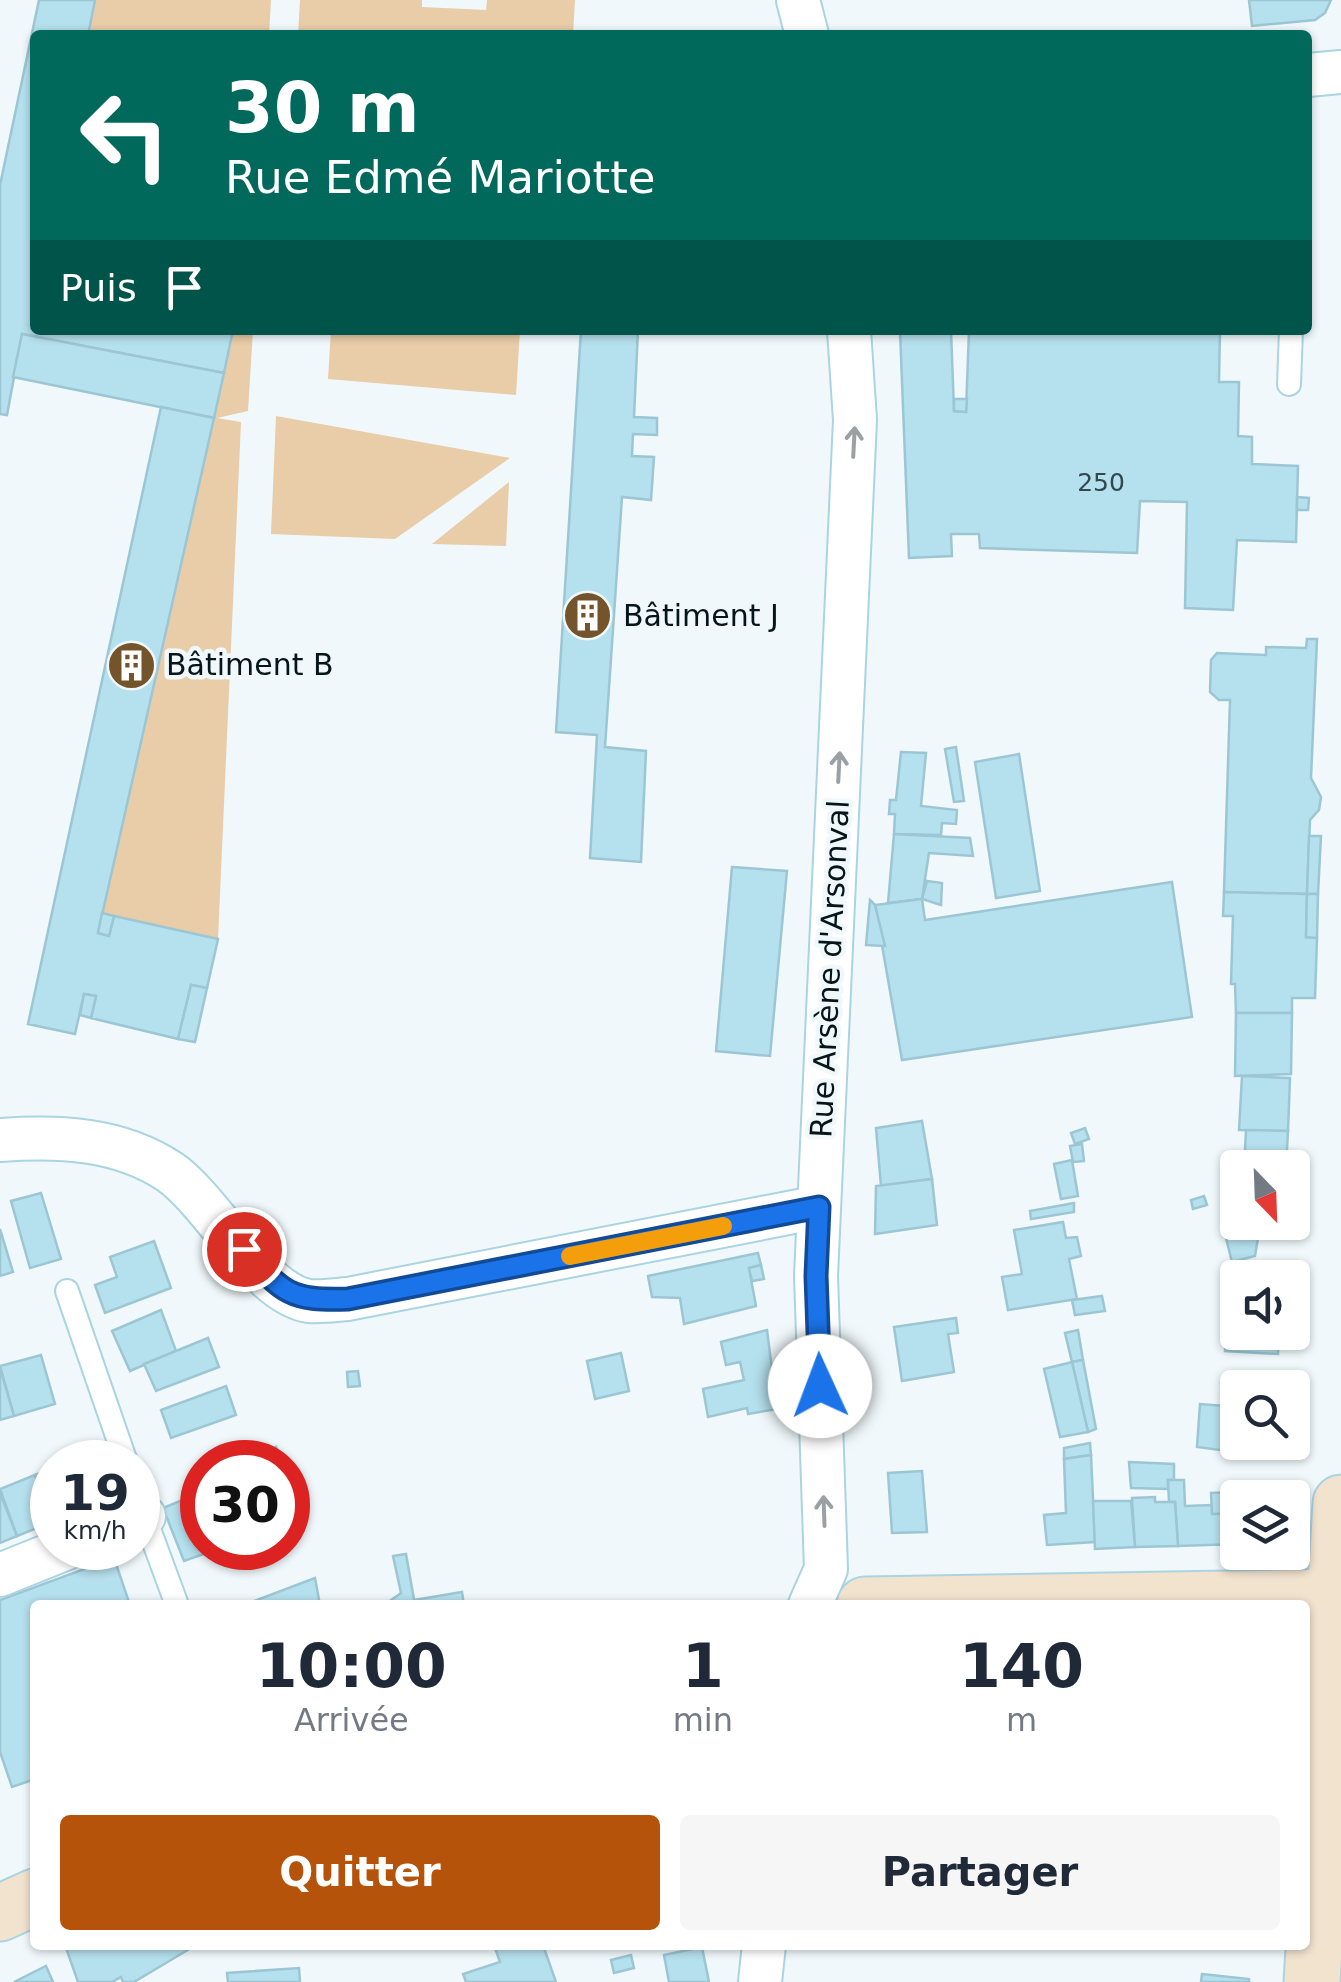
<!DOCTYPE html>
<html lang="fr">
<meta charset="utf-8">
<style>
:root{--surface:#fff;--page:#f6f6f7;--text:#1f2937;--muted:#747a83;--accent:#b45309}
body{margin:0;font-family:"DejaVu Sans",sans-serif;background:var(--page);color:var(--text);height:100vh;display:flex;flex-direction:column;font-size:38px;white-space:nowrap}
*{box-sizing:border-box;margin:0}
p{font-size:32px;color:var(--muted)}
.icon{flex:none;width:55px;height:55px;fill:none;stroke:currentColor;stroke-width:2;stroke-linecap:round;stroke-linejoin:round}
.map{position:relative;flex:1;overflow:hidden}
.sheet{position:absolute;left:30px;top:1600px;width:1280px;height:350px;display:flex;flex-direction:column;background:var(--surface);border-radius:10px;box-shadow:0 2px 8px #0004}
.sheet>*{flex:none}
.hud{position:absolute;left:30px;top:30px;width:1282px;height:305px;border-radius:10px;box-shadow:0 2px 8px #0004;background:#00695c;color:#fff;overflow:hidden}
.needle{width:65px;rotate:157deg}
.controls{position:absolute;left:1220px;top:1150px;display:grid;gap:20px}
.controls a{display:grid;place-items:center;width:90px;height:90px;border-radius:10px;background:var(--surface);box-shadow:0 2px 8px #0004;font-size:50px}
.speed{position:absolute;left:30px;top:1440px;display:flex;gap:20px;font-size:50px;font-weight:700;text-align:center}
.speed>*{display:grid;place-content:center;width:130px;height:130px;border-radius:50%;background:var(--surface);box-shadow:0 2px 8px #0004;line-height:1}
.speed small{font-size:25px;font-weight:400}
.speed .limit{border:15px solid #d22;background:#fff;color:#111}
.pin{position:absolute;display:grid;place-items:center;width:85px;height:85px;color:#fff;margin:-42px;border:5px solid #fff;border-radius:50%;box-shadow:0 2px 10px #0007}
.me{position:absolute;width:110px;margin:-55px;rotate:358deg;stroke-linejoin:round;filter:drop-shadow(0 0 8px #0008)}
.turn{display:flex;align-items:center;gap:35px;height:210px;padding:0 30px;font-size:45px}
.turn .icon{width:130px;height:130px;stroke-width:2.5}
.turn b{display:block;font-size:70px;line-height:85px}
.then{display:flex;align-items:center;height:95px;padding:0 30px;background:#0003;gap:20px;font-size:38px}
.eta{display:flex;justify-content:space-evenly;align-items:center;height:170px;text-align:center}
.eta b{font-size:60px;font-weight:600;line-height:70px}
.primary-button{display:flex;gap:20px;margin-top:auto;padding:20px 30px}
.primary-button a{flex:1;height:115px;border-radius:10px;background:var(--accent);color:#fff;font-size:40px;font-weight:600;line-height:115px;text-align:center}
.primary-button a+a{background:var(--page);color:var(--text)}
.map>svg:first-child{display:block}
.green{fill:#e9cca8}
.building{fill:#b5e0ed;stroke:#9cc6d3;stroke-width:2.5}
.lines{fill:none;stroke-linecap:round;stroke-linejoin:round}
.lane-casing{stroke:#aad4e2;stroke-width:26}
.street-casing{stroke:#aad4e2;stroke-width:46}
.secondary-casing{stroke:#aad4e2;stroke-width:59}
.lane{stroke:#fff;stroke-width:22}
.street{stroke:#fff;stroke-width:42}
.secondary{stroke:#f2e3cf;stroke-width:55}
.oneway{stroke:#9ba1a3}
.route-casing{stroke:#114b97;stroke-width:25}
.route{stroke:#1a73e8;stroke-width:18}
.slow{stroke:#f59e0b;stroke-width:18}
.labels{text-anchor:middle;stroke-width:9;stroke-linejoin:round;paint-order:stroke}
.number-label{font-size:25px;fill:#31484e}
.poi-label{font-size:30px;fill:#051519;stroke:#f0f8fb;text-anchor:start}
.street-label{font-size:30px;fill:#051519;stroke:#f0f8fb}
</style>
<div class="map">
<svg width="1341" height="1982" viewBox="0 0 1341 1982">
<rect width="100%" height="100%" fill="#f0f8fb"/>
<g class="green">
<polygon points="95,0 271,0 269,35 88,35"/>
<polygon points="300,0 422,0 422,7 486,10 487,0 575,0 573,35 298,35"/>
<polygon points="233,330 253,330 248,411 217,418 241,422 218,939 102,913"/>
<polygon points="331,330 520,330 516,395 328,379"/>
<polygon points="276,416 510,458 395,539 271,534"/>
<polygon points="509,482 506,546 432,544"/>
</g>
<g class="building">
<polygon points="39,0 95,0 88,35 35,35 35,330 233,330 224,373 22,334 7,415 0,414 0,185"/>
<polygon points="1249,0 1331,0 1325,13 1315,20 1252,26"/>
<polygon points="581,330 638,330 634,417 657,418 657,435 633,434 632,456 654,457 651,500 622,497 605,747 646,751 641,862 590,858 597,735 556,732"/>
<polygon points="951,330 954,411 966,412 969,330 1220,330 1219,382 1239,382 1238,436 1252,437 1252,464 1298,466 1296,542 1237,540 1233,610 1185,608 1187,502 1140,501 1137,553 980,548 979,534 951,534 952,556 909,558 900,331"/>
<polygon points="22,334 224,373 214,418 13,377"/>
<polygon points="954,399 967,399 966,412 954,411"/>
<polygon points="161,407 214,418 98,933 109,936 114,916 218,939 207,988 191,985 178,1039 91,1018 96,996 84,994 75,1034 28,1024"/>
<polygon points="1297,497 1309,498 1308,510 1297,510"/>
<polygon points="1307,639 1317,639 1311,778 1321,797 1319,810 1310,820 1307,894 1224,892 1230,700 1219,700 1210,692 1211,660 1217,653 1266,655 1266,647 1306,648"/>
<polygon points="956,747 964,801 954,802 945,749"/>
<polygon points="901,752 926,753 921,806 957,810 956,824 942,823 941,835 894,834 895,814 889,814 890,800 896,800"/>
<polygon points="1019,754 1040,891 996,898 975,762"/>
<polygon points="894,834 970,838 973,856 929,853 922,899 888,903"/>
<polygon points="1309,836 1321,836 1318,894 1307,894"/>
<polygon points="732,867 787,871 770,1056 716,1051"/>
<polygon points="927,881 942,883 941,905 922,899"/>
<polygon points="1172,882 1192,1017 902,1060 875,905 922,899 925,920"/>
<polygon points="1224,892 1307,894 1306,937 1317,938 1315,998 1292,998 1292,1013 1236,1013 1235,984 1231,984 1233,916 1223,916"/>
<polygon points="1307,894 1318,894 1317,938 1306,937"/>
<polygon points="870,900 875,905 885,946 866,945"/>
<polygon points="102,913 114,916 109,936 98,933"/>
<polygon points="191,985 207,988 195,1042 178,1039"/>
<polygon points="84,994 96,996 91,1018 80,1015"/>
<polygon points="1236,1013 1292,1013 1291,1074 1235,1076"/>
<polygon points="1242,1076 1290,1078 1288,1131 1239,1130"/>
<polygon points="922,1121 932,1179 881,1186 876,1128"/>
<polygon points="1085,1128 1089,1139 1075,1144 1071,1133"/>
<polygon points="1246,1130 1288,1131 1286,1168 1244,1168"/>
<polygon points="1082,1144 1084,1161 1073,1162 1070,1146"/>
<polygon points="1072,1160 1078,1196 1061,1199 1054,1164"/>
<polygon points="932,1179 937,1225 875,1234 876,1186"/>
<polygon points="1237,1190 1238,1222 1284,1222 1283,1232 1259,1232 1255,1256 1232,1262 1226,1238 1235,1235"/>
<polygon points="41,1193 61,1259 30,1268 11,1201"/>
<polygon points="1204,1196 1207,1205 1193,1209 1191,1200"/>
<polygon points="1074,1203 1074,1212 1031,1219 1030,1211"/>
<polygon points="1063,1222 1066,1238 1077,1237 1081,1256 1069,1259 1077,1299 1008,1310 1002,1277 1022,1274 1014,1230"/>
<polygon points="0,1229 13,1272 0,1276"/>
<polygon points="154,1241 171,1288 105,1313 95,1285 117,1277 110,1257"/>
<polygon points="758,1253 761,1265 749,1268 756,1306 684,1324 680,1298 652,1297 648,1276"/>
<polygon points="761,1265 764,1279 752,1281 749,1268"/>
<polygon points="1227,1293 1238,1293 1238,1332 1279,1332 1278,1354 1225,1351"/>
<polygon points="1102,1296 1105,1311 1075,1315 1072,1300"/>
<polygon points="161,1310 176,1351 130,1371 112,1331"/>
<polygon points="956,1318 958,1333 948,1334 954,1372 902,1381 894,1327"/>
<polygon points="767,1330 777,1409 748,1414 747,1408 708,1417 703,1389 744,1380 740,1362 726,1365 721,1342"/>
<polygon points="1078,1330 1083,1360 1072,1362 1065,1333"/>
<polygon points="208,1338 219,1367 156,1391 144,1364"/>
<polygon points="621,1353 629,1391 595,1399 587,1361"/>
<polygon points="41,1355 55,1404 14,1416 0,1366"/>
<polygon points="1083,1360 1096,1429 1088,1432 1072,1362"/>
<polygon points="1072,1362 1088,1432 1060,1437 1044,1369"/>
<polygon points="0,1368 14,1416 0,1420"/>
<polygon points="358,1371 360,1386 348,1387 347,1372"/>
<polygon points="226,1386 236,1415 171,1438 161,1410"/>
<polygon points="1226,1398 1238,1398 1238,1442 1266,1442 1266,1456 1197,1447 1200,1404 1225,1406"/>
<rect x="1266" y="1442" width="7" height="14"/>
<polygon points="1090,1443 1091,1455 1064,1459 1064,1448"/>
<polygon points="276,1447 281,1462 236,1462"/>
<polygon points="1091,1455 1095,1542 1047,1545 1044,1515 1066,1513 1064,1459"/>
<polygon points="1129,1462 1174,1464 1174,1480 1168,1480 1168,1489 1131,1488"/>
<polygon points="52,1468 52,1518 35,1475"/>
<polygon points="922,1471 927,1532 892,1533 888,1473"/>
<polygon points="35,1475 52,1522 17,1536 0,1489"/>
<polygon points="1168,1480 1184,1480 1185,1506 1212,1505 1212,1514 1238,1513 1238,1544 1178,1546 1175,1502 1169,1502"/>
<polygon points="288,1482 299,1518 288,1522"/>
<polygon points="202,1492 202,1548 221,1548 184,1561 163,1508"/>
<polygon points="1237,1492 1238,1513 1212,1514 1211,1493"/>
<polygon points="0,1493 17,1536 0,1543"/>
<polygon points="1155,1497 1155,1502 1175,1502 1178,1546 1135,1547 1132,1498"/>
<polygon points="1093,1501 1131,1501 1135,1547 1095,1549"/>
<polygon points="406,1554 415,1605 384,1605 401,1593 393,1556"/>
<polygon points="114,1558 130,1605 35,1605 35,1779 12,1787 0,1752 0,1600"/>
<polygon points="315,1578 320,1605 244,1605"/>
<polygon points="462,1592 464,1605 415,1605 414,1600"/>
<polygon points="65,1945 196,1945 134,1982 123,1982 121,1977 112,1982 78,1982"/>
<polygon points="504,1945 543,1945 556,1982 466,1982 463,1974 500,1962 495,1948"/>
<polygon points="702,1947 709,1982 669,1982 664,1955"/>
<polygon points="631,1955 634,1968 614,1973 611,1960"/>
<polygon points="46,1966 53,1982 14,1982"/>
<polygon points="299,1968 300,1982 228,1982 227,1973"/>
<polygon points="1202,1974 1249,1979 1249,1982 1201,1982"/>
</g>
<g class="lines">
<defs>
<g id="lane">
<polyline points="1289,384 1291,330"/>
<polyline points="67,1291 126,1462"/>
<polyline points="142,1510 177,1605"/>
</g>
<g id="street">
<polyline points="798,0 807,35"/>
<polyline points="1308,75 1341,72"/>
<path d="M0,1140C59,1136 119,1138 170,1172C212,1201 260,1294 309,1301C321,1302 335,1300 348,1299L819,1207"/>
<polyline points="138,1519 144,1516"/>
<polyline points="0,1575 67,1548"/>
<polyline points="810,1605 826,1569 816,1276 855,420 849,330"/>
<polyline points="760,1982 764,1945"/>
</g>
<g id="secondary">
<polyline points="865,1605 1341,1597"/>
<polyline points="0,1913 35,1897"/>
<polyline points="1312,1982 1341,1503"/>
</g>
</defs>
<use href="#lane" class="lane-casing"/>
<use href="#street" class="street-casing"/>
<use href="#secondary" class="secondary-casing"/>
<use href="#lane" class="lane"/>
<use href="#street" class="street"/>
<use href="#secondary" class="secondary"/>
</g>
<defs><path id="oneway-shaft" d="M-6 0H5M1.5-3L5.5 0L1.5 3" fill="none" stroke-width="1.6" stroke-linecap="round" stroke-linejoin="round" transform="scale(2.5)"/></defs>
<g class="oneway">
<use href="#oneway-shaft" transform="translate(854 442) rotate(-87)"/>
<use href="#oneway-shaft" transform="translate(839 767) rotate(-87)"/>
<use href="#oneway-shaft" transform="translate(824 1511) rotate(-92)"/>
</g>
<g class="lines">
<defs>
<path id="route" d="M244,1249C283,1293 289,1301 348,1299L819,1207L816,1276L820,1386"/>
</defs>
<use href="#route" class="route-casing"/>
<use href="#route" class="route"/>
<polyline class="slow" points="570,1256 723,1226"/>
</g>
<defs>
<symbol id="building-disc" viewBox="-11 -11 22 22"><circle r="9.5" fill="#74542a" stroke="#f0f8fb"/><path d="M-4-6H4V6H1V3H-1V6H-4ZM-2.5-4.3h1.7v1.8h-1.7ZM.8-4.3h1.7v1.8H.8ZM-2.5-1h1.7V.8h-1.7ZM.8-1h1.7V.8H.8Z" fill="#fff"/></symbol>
</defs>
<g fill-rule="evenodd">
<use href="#building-disc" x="560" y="588" width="55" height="55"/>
<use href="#building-disc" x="104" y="638" width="55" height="55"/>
</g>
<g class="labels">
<g class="number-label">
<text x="1101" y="491">250</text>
</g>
<g class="poi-label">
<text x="623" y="626">Bâtiment J</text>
<text x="166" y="675">Bâtiment B</text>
</g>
<g class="street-label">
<text transform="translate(830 969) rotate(-87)" y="10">Rue Arsène d'Arsonval</text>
</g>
</g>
</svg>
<div class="controls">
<a><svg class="needle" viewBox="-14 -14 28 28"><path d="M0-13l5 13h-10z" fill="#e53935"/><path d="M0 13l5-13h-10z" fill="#747a83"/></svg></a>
<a><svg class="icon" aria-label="sound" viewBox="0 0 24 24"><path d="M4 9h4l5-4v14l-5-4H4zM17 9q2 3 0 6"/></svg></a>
<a><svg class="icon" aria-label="search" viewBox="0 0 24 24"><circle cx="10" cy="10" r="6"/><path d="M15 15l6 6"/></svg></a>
<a><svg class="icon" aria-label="layers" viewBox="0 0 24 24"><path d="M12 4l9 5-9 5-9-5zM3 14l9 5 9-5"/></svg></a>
</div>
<div class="speed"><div>19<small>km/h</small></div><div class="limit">30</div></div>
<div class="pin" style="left:244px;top:1249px;background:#d93025"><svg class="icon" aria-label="arrive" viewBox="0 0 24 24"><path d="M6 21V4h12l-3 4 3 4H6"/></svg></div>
<svg class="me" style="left:820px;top:1386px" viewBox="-20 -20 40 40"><circle r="19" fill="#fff"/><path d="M0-13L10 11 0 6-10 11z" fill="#1a73e8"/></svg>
<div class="hud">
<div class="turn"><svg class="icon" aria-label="left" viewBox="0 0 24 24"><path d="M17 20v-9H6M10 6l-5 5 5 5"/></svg><div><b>30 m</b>Rue Edmé Mariotte</div></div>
<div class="then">Puis<svg class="icon" aria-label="arrive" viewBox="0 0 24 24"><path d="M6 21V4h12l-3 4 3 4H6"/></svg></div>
</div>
<section class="sheet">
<div class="eta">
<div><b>10:00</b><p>Arrivée</p></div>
<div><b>1</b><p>min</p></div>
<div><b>140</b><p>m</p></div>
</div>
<div class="primary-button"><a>Quitter</a><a>Partager</a></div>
</section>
</div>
